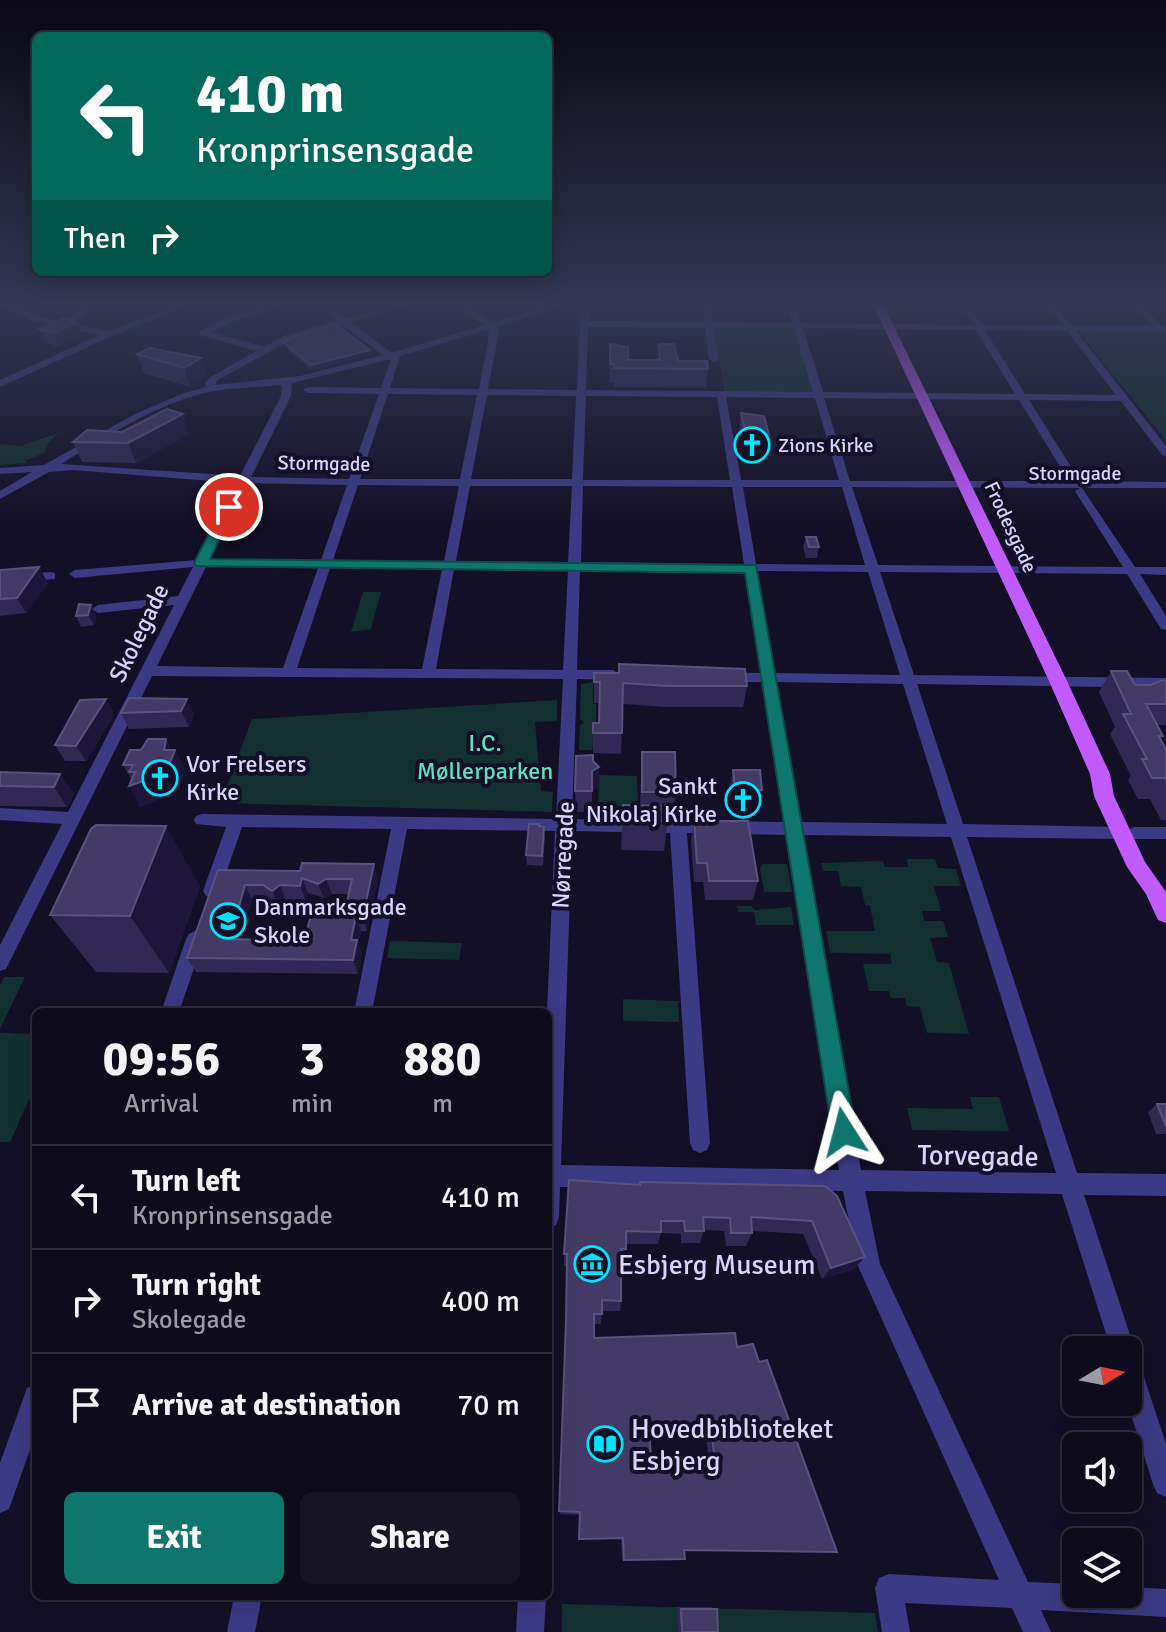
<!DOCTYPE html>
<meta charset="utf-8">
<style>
:root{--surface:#0e0b1c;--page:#171425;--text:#f1f3f6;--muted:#9b9ba3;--line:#2e2b3b;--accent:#0f766e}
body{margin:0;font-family:Signika,sans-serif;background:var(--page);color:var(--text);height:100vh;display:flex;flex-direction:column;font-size:30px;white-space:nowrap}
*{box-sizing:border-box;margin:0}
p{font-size:26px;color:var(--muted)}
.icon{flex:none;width:44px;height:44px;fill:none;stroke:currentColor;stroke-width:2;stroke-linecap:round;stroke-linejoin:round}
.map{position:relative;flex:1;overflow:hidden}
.sheet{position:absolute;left:32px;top:1008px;width:520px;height:592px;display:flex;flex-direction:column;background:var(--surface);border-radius:12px;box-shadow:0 4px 20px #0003,0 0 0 2px var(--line)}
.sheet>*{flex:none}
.top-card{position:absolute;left:32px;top:32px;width:520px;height:244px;border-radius:12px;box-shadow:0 4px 20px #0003,0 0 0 2px var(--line);background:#00695c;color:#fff;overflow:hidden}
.needle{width:52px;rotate:80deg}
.tools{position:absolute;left:1062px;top:1336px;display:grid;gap:16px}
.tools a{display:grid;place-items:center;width:80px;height:80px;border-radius:12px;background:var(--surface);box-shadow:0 4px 20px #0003,0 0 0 2px var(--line);font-size:40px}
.pin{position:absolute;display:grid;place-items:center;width:68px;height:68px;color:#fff;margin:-34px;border:4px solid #fff;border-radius:50%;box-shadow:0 2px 8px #0007}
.me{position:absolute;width:88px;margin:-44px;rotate:351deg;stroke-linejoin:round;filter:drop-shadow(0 0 6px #0008)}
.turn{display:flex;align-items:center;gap:28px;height:168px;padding:0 32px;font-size:36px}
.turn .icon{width:104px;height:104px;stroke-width:2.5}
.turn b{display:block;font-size:56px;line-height:68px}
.then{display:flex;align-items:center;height:76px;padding:0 32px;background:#0003;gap:16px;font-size:30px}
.eta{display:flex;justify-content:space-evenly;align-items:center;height:136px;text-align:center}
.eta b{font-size:48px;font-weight:700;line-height:56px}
.button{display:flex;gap:16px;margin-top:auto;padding:16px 32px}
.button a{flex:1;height:92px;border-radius:12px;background:var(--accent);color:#fff;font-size:32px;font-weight:700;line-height:92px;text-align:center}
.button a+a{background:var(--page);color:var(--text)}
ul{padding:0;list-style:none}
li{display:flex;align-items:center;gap:24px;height:104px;padding:0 32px;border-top:2px solid var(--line)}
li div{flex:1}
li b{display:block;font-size:30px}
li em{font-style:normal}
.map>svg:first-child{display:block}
.green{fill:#12302f}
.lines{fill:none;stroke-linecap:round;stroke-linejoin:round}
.minor{fill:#3d3a85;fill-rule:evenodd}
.major{fill:#c25bff;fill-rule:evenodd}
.wall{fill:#312854;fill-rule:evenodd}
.shaded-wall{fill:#1d163a}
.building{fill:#433a66;stroke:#5a527e;stroke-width:2;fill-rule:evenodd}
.route{fill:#0f766e;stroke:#0a4d48;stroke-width:2}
.labels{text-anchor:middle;stroke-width:8;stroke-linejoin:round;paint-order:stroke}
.far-poi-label{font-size:20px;fill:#d9d4ff;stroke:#130f26;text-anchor:start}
.far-street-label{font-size:20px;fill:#d9d4ff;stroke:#130f26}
.street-label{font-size:24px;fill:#d9d4ff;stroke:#130f26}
.park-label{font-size:24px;fill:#5fe0c0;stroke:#130f26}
.poi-label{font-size:24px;fill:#d9d4ff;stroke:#130f26;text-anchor:start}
.near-street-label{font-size:28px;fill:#d9d4ff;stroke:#130f26}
.near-poi-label{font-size:28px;fill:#d9d4ff;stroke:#130f26;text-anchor:start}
</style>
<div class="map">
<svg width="1166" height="1632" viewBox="0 0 1166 1632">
<rect width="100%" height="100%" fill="#130f26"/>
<g class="green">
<polygon points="713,326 794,327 815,392 725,392"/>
<polygon points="1078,331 1166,332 1166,440"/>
<polygon points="59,433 49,442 44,453 25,461 28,463 0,465 0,444 20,446"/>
<polygon points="363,592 381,592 371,629 351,632"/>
<polygon points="593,682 593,704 596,704 596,742 593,742 592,750 579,750 580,726 584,722 580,719 581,684"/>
<polygon points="557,700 557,721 535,722 541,791 553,792 552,812 221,803 252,719"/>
<polygon points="599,775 637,776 638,806 598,806"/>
<polygon points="907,859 935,859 938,868 956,869 961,886 934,886 941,911 922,911 924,921 943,921 948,937 930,938 937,962 949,963 969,1034 927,1033 920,1007 907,1006 905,998 891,998 889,991 869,991 863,964 892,964 890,954 830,953 826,931 875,931 870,906 865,905 861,887 841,886 838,871 823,871 821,863 883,861 885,867 908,867"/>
<polygon points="763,864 787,864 792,892 764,892 760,868"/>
<polygon points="737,906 751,906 755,910 791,907 794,925 756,925 754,912 738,912"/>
<polygon points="390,941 462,943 459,960 387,958"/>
<polygon points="4,977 25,977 0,1029 0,985"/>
<polygon points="623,999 678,1001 679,1022 623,1021"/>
<polygon points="0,1033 36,1034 36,1084 10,1142 0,1142"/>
<polygon points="970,1097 999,1097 1009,1131 912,1130 907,1108 973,1109"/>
<polygon points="562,1604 875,1613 878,1632 562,1632"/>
</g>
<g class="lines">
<g class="minor">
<path d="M0,302C33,302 55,343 84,302H92L82,317L70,323L108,331L185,302H196L112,336L0,387V380L100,335L30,320L0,304Z"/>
<path d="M280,302H293L234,321L211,332L264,347L286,335L338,321L315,302H324L346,319L406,302H419L351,322L390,352H394L485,325L448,302H458L493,322L560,302H573L497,327L499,330L488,389L577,390L581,302H589V321L704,322L701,302H709L713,322L792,323L786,302H794L801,323L973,325L959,302H967L982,325H1063L1045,302H1053L1072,326H1153L1131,302H1140L1162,326H1166V332L1076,331L1166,446V456L1162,455L1121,401L1029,400L1080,481L1166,482V488H1082L1135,567H1166V575L1140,574L1166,616V630L1161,629L1127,574L880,572L914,675L1166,678V688L917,684L963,824L1121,827L1128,830L1134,827H1166V839H1134L1128,836L1121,839L967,837L1077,1173L1166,1174V1196L1084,1195L1135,1350L1133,1355L1137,1356L1140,1365L1166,1444V1497L1157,1493L1153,1484L1127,1402L1128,1350H1111L1062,1194L865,1191L880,1264L1028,1582L1076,1584V1594H1128V1587L1166,1589V1617L1041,1610L1051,1632H1023L1012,1608L905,1603L910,1632H882L875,1588L879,1578L889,1574L999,1580L858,1266L843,1191L560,1187L559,1217L556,1225L548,1228L547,1012L555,831L407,829L372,1012H354L391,829L242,827L218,896L212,898L206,896L203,891L226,827L196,824L194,820L196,816L202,814L556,819L563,679L152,676L6,969L0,971V945L62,824L0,820V808L68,812L174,605L98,613L92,609L98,605L178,596L193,567L75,578L69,574L75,570L197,560L237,483L73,470L49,472L0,499V491L32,472L0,474V468L44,465L135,414L184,393L206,387L205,383L212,376L257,351L200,335V331L228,317ZM343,325L383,355L300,376L215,385L218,380L292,339ZM588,327L705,328L709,359L714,362L719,359L713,328H794L813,392L586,390ZM803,328L976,330L1015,394L823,392ZM490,329L479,389L390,388L400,356ZM985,330L1067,331L1116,395L1025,394ZM391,359L381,388L308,387L303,390L308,393L379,394L349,479L251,477L291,396L292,383ZM282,385L281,396L240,476L61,464C104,438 151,407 201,394C227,387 255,388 282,385ZM388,394L477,395L460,479H360ZM487,395L576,396L572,479H471ZM586,396L717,397L730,480H583ZM726,397L815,398L839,480H741ZM824,398L1019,400L1069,481H850ZM247,483L347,485L321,560L210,559ZM358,485L459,486L444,561L333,560ZM470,486H572L568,562L456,561ZM583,486L732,487L744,564L581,562ZM743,487H842L865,565L756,564ZM852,487L1080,488L1075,491L1123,567L878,565ZM206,567L318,568L283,668L157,666ZM330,568L442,569L422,669L297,668ZM454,569L568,570L563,670L436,669ZM580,570L745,571L761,673L724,672L717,677L724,682H762L784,822L572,819L577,679L613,680L620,675L613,670H577ZM757,571L868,572L900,675L775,673ZM776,682L903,684L947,824L801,822ZM572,831L670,833L690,1143L693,1150L700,1153L707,1150L710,1143L687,833L786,835L839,1170L561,1165ZM803,835L951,837L1056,1173L861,1170Z"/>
<polygon points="51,572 55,573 55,579 0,584 0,576"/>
<polygon points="195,931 201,934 204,939 179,1012 161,1012 186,939 189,934"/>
<polygon points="36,1385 36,1433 9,1509 0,1513 0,1463 27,1388"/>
<polygon points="234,1596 262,1596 255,1632 227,1632"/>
<polygon points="518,1596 546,1596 544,1632 516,1632"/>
</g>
<polygon class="major" points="872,302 882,302 1067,681 1110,774 1114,796 1145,862 1166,892 1166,923 1158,920 1146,894 1127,867 1094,796 1090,774 1049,681"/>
</g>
<g class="wall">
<polygon points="39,329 82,336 59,347 45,342"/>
<polygon points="284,343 370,350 371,354 312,370 285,348"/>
<polygon points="610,344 628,360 658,360 659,344 678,361 708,369 706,388 614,387 614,383 609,383"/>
<polygon points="137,354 201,358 207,376 190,387 144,373"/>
<polygon points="741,413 769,435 766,455 756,458 742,451 739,432"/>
<polygon points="122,432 189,434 136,463 82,462 73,442"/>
<polygon points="806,537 819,547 817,558 806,558 803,547"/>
<polygon points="0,570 48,583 26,613 0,616"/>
<polygon points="91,605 96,615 94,625 81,627 76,616"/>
<polygon points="1111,671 1135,685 1150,685 1166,681 1166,725 1157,725 1163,736 1160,739 1166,750 1166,820 1161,820 1150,799 1138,799 1128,780 1131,776 1110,734 1115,727 1099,692"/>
<polygon points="594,673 747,686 743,707 666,707 623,704 621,754 593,753 593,723 599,723 600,703 594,703"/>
<polygon points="129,698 194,714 189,727 129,729 121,713"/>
<polygon points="106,699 114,715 86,761 65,761 55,745"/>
<polygon points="166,739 171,750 175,750 185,771 179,785 168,785 156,801 140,807 132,780 123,765 141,750"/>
<polygon points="642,752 676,792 674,812 667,812 668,821 664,851 621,850 623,805 640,805"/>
<polygon points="593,761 599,767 598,787 592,791 592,812 576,812 575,791"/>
<polygon points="733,770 762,790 758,810 731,810 729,790"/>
<polygon points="0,772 60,774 74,794 67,807 0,806"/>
<polygon points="694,821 758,881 753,900 705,900 703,882 694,882 691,841"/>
<polygon points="539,826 545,837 543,866 527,865 526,855"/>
<path d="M218,870L378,879L367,931H361L358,944L362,954L358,974L196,972L187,958ZM308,893L324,898L332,894H349L344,915L304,941L241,939L252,899L270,900L279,905L286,900L306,901Z"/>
<polygon points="200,886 169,973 96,972 50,915"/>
<polygon points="1157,1104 1166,1104 1166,1134 1156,1134 1148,1112"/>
<path d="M639,1185L825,1186L854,1269L822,1279L803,1234L752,1231V1233L746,1246H726L724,1231L704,1230L700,1243H681V1234L661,1233L658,1244H626L624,1261H621V1301L620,1311H602L601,1324H594V1338L737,1347L759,1362L837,1552L684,1551L680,1560H622L621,1539L579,1540L580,1515L560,1514L559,1511L567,1266H564V1254ZM706,1433L708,1455L651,1456L650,1435Z"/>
<polygon points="677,1607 711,1607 717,1609 718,1632 678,1632"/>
</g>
<g class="shaded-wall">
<polygon points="77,323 82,336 59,347 53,333"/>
<polygon points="370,350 371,354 312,370 311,365"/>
<polygon points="201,358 207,376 190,387 184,368"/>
<polygon points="183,414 189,434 136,463 128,443"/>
<polygon points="769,435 766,455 756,458 759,438"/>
<polygon points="39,567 48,583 26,613 17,598"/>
<polygon points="91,605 96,615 94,625 88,615"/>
<polygon points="106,699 114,715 86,761 76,746"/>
<polygon points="187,699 194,714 189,727 181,711"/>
<polygon points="166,739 173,754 175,750 185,771 179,785 169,765 164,750"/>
<polygon points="157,765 168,785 156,801 140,807 129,786"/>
<polygon points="599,767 598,787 592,791 592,771"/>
<polygon points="60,774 74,794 67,807 54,787"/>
<polygon points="166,826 200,886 169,973 130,916"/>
<polygon points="374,864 378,879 367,931 363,916"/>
<polygon points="302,878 308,893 306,901 300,886"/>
<polygon points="326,879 332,894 324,898 318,884"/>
<polygon points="245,885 252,899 238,953 230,939"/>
<polygon points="280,885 286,900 279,905 272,891"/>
<polygon points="356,916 361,931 358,944 362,954 358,974 353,960 351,940"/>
<polygon points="865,1257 854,1269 822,1279 831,1268"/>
</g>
<g class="building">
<polygon points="64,318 77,323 53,333 39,329"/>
<polygon points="336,325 370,350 311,365 284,343 292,337"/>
<polygon points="610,344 628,347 628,360 660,360 659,344 674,344 678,361 707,361 708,369 614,368 614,364 610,364"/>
<polygon points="150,348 201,358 184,368 137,354"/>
<polygon points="167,409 183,414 128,443 73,442 87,430 122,432"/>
<polygon points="741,413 764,416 769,435 759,438 745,431"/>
<polygon points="806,537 816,537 819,547 809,547"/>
<polygon points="39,567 17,598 0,599 0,570"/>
<polygon points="79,604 91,605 88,615 76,616"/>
<polygon points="619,664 745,669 747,686 668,686 623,683 622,733 593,733 593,723 599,723 600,682 594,682 594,673 619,673"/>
<polygon points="1111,671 1127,671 1135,685 1150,685 1163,680 1166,681 1166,704 1146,704 1163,736 1159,736 1166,750 1166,780 1165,778 1152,778 1142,759 1147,759 1123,714 1131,714"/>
<polygon points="129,698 187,699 181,711 121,713"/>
<polygon points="106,699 76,746 55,745 80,700"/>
<polygon points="148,739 166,739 164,750 175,750 169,765 157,765 144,781 129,786 135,772 129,772 133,765 123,765 130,750 141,750"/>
<polygon points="642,752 675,752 676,792 642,792"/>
<polygon points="593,755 593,761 599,767 592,771 592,791 575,791 576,756"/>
<polygon points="733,770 760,770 762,790 735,789"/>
<polygon points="0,772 60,774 54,787 0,786"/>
<polygon points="623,805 667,806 668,821 623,820"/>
<polygon points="694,821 748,821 758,881 709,881 707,863 697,863"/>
<polygon points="529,824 539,824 539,826 544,827 542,856 526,855"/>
<polygon points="96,825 166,826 130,916 50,915 91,829"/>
<path d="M302,863L374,864L363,916H356L351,940H357L353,960L187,958L218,870L300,871ZM302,878L318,884L326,879H352L344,915H311L304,941L230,939L245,885H263L272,891L280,885L300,886Z"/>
<polygon points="1157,1104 1166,1104 1166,1126"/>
<path d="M569,1180L640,1185V1182L825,1186L837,1196L865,1257L831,1268L812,1221L751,1217L752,1233H731L730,1218L703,1217L704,1231H685L684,1221H661V1232L626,1231V1249H621V1301L602,1300V1314H594V1338L735,1333L737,1347L753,1344L759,1362L767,1360L837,1552L684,1550L685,1559L624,1560L623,1538L579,1539L580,1512L559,1511L566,1321L567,1254H564ZM711,1427L714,1454L651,1456L649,1429Z"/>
<polygon points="681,1609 717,1609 718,1632 682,1632"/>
</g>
<linearGradient id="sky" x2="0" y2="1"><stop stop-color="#0a0815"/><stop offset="0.57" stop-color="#333752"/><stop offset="1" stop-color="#333752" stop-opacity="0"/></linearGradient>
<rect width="1166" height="530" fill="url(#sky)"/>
<polygon class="route" points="224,504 235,507 210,559 756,565 856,1132 852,1140 844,1143 836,1140 832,1132 745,573 196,566 194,563"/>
<defs>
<symbol id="church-ring" viewBox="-11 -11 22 22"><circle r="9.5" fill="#130f26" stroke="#00e5ff" stroke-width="1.5"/><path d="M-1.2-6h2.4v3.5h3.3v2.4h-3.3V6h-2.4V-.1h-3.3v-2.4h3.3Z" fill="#00e5ff"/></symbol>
<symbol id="school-ring" viewBox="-11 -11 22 22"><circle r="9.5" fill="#130f26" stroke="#00e5ff" stroke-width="1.5"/><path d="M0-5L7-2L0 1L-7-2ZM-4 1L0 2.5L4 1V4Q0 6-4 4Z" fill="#00e5ff"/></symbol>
<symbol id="museum-ring" viewBox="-11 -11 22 22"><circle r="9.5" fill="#130f26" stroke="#00e5ff" stroke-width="1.5"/><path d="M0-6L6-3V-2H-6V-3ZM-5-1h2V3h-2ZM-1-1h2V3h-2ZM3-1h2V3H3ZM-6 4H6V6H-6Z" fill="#00e5ff"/></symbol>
<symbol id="library-ring" viewBox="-11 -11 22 22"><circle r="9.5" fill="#130f26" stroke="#00e5ff" stroke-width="1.5"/><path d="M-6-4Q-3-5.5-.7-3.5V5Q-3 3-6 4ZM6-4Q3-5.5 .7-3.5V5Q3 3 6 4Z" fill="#00e5ff"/></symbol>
</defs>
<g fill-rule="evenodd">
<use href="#church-ring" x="732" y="425" width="40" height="40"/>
<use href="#church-ring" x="140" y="758" width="40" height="40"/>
<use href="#church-ring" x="723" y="780" width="40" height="40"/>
<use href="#school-ring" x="208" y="901" width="40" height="40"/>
<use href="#museum-ring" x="572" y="1244" width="40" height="40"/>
<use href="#library-ring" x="585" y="1424" width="40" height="40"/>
</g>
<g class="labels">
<g class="far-poi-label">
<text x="778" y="452">Zions Kirke</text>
</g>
<g class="far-street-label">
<text transform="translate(324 463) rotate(1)" y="7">Stormgade</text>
<text x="1075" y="480">Stormgade</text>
<text transform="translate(1011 527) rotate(65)" y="7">Frodesgade</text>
</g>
<g class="street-label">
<text transform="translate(139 633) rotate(-64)" y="8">Skolegade</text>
<text transform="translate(563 855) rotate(-87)" y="8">Nørregade</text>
</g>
<g class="park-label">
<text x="485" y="751">I.C.<tspan x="485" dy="28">Møllerparken</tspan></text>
</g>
<g class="poi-label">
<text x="186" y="772">Vor Frelsers<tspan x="186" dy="28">Kirke</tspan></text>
<text x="717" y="794" text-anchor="end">Sankt<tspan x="717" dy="28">Nikolaj Kirke</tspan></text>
<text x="254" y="915">Danmarksgade<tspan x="254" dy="28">Skole</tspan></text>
</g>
<g class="near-street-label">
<text transform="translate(978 1155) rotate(1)" y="10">Torvegade</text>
</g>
<g class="near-poi-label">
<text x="618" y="1274">Esbjerg Museum</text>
<text x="631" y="1438">Hovedbiblioteket<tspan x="631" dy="32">Esbjerg</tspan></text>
</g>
</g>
</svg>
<div class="tools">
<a><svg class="needle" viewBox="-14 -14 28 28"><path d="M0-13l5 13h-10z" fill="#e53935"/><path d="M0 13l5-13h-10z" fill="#9b9ba3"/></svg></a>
<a><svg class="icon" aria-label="sound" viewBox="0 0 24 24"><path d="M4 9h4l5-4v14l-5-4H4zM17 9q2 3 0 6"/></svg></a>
<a><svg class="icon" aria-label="layers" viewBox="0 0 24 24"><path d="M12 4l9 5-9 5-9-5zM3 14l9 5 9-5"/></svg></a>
</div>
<div class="pin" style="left:229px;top:507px;background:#d93025"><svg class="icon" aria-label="arrive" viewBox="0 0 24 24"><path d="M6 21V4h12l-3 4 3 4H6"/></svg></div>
<svg class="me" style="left:844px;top:1132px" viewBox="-20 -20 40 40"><path d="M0-17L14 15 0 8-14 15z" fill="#0f766e" stroke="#fff" stroke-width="4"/></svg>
<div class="top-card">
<div class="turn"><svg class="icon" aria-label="left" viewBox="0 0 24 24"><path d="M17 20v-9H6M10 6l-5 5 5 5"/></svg><div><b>410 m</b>Kronprinsensgade</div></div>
<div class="then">Then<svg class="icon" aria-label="right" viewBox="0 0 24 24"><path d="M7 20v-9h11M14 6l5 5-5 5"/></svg></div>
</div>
<section class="sheet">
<div class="eta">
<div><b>09:56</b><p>Arrival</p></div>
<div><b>3</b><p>min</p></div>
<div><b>880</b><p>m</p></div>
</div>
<ul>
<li><svg class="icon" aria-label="left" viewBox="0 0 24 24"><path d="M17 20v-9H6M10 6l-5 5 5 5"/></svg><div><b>Turn left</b><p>Kronprinsensgade</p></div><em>410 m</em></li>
<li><svg class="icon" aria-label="right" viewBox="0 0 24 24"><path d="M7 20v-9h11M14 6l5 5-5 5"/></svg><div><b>Turn right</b><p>Skolegade</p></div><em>400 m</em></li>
<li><svg class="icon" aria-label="arrive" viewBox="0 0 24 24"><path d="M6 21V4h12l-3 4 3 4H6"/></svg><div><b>Arrive at destination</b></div><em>70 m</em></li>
</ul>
<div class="button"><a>Exit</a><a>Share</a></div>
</section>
</div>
